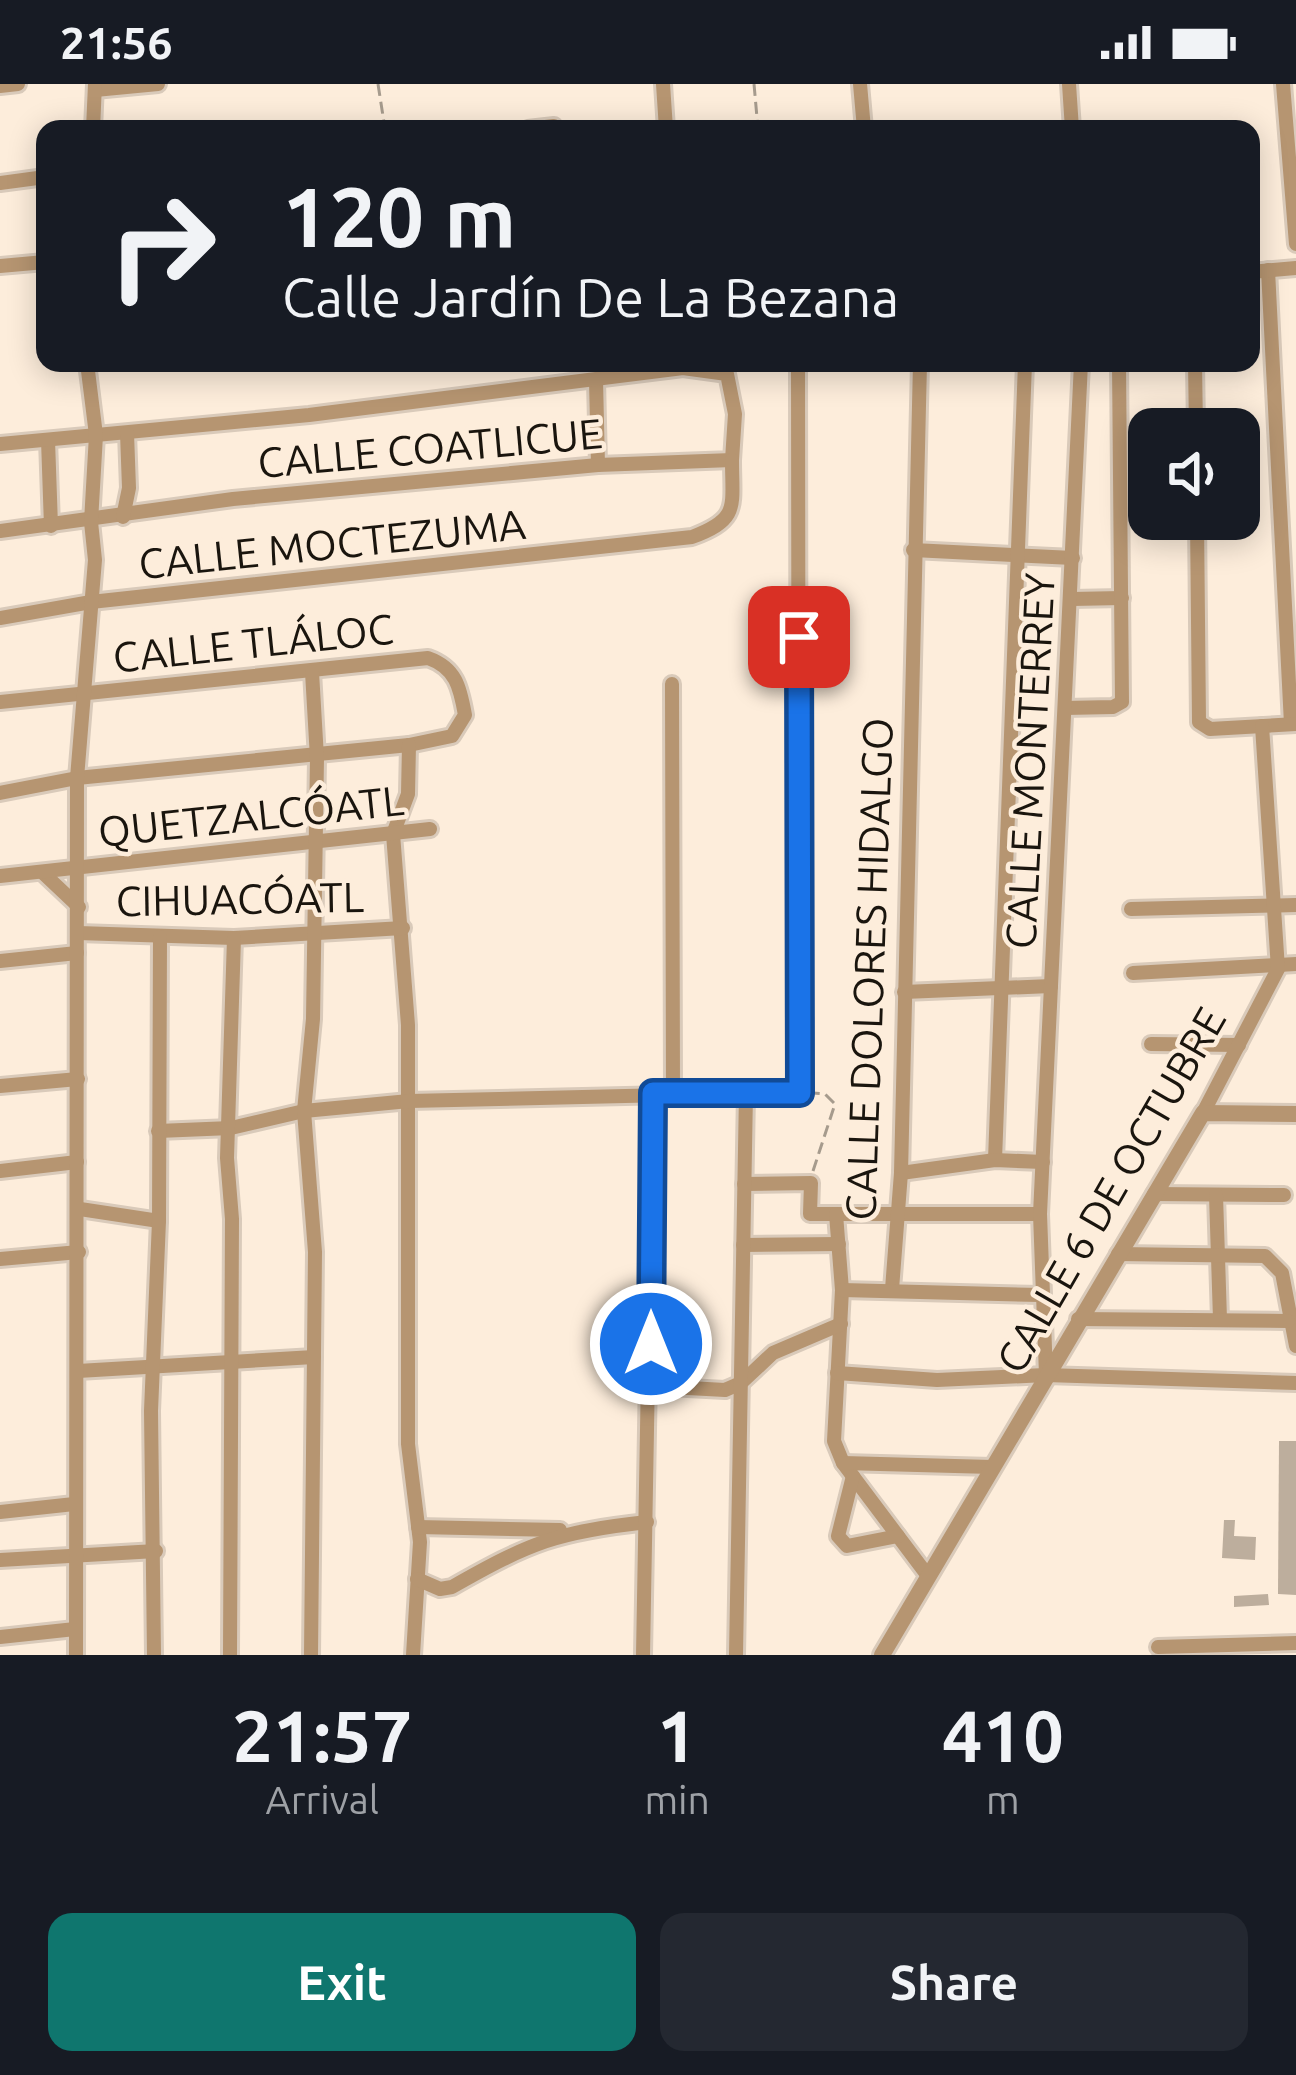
<!DOCTYPE html>
<meta charset="utf-8">
<style>
:root{--surface:#171b24;--page:#242831;--text:#f1f3f6;--muted:#9ea1a6;--accent:#0f766e}
body{margin:0;font-family:Ubuntu,sans-serif;background:var(--page);color:var(--text);height:100vh;display:flex;flex-direction:column;font-size:45px;white-space:nowrap}
*{box-sizing:border-box;margin:0}
p{font-size:39px;color:var(--muted)}
.icon{flex:none;width:66px;height:66px;fill:none;stroke:currentColor;stroke-width:2;stroke-linecap:round;stroke-linejoin:round}
.map{position:relative;height:1571px;overflow:hidden}
.side{display:flex;flex-direction:column;background:var(--surface);flex:1}
.side>*{flex:none}
.banner{position:absolute;left:36px;top:36px;width:1224px;height:252px;border-radius:24px;box-shadow:0 6px 30px #0003;background:#171b24;color:var(--text);overflow:hidden}
.tools{position:absolute;left:1128px;top:324px;display:grid;gap:24px}
.tools a{display:grid;place-items:center;width:132px;height:132px;border-radius:24px;background:var(--surface);box-shadow:0 6px 30px #0003;font-size:60px}
.pin{position:absolute;display:grid;place-items:center;width:102px;height:102px;color:#fff;margin:-51px;border-radius:24px;box-shadow:0 6px 18px #0006}
.me{position:absolute;width:132px;margin:-66px;rotate:0deg;stroke-linejoin:round;filter:drop-shadow(0 0 9px #0008)}
.turn{display:flex;align-items:center;gap:42px;height:252px;padding:0 48px;font-size:54px}
.turn .icon{width:156px;height:156px;stroke-width:2.5}
.turn b{display:block;font-size:84px;line-height:102px}
.eta{display:flex;justify-content:space-evenly;align-items:center;height:204px;text-align:center}
.eta b{font-size:72px;font-weight:700;line-height:84px}
.primary-button{display:flex;gap:24px;margin-top:auto;padding:24px 48px}
.primary-button a{flex:1;height:138px;border-radius:24px;background:var(--accent);color:#fff;font-size:48px;font-weight:700;line-height:138px;text-align:center}
.primary-button a+a{background:var(--page);color:var(--text)}
.status{display:flex;justify-content:space-between;align-items:center;height:84px;padding:0 60px;background:var(--surface);direction:ltr}
.status svg{height:33px;fill:currentColor}
.map>svg:first-child{display:block}
.building{fill:#bdae9d}
.lines{fill:none;stroke-linecap:round;stroke-linejoin:round}
.minor-casing{stroke:#d9caba;stroke-width:20}
.tertiary-casing{stroke:#d9caba;stroke-width:22}
.path{stroke:#a69b8d;stroke-width:3;stroke-dasharray:12 6;stroke-linecap:butt}
.minor{stroke:#b69571;stroke-width:14}
.tertiary{stroke:#b69571;stroke-width:16}
.route-casing{stroke:#114b97;stroke-width:30}
.route{stroke:#1a73e8;stroke-width:21}
.labels{text-anchor:middle;stroke-width:9;stroke-linejoin:round;paint-order:stroke}
.street-label{font-size:42px;fill:#1a150e;stroke:#fdeddb}
</style>
<div class="status"><b>21:56</b><svg viewBox="0 0 49 12"><path d="M0 12V9h3v3zM5 12V6h3v6zM10 12V3h3v9zM15 12V0h3v12zM26 1h20v11H26zM47 4h2v5h-2z"/></svg></div>
<div class="map">
<svg width="1296" height="1571" viewBox="0 0 1296 1571">
<rect width="100%" height="100%" fill="#fdeddb"/>
<g class="building">
<polygon points="1279,1357 1296,1357 1296,1511 1278,1510"/>
<polygon points="1224,1436 1235,1436 1234,1452 1256,1453 1255,1476 1222,1474"/>
<polygon points="1268,1510 1269,1521 1234,1523 1234,1512"/>
</g>
<g class="lines">
<defs>
<g id="minor">
<polyline points="663,0 666,45"/>
<polyline points="860,0 864,45"/>
<polyline points="1069,0 1072,45"/>
<polyline points="1283,0 1296,160"/>
<polyline points="0,2 18,0"/>
<polyline points="95,6 158,0"/>
<polyline points="93,45 95,0"/>
<polyline points="528,45 554,42"/>
<polyline points="0,99 45,93"/>
<polyline points="0,182 45,178"/>
<polyline points="1268,186 1291,640"/>
<polyline points="1251,188 1296,184"/>
<polyline points="1195,279 1196,345"/>
<polyline points="596,296 598,381"/>
<polyline points="48,356 51,442"/>
<polyline points="0,360 309,331 683,284 727,290 735,330 732,376 598,381 233,415 0,447"/>
<polyline points="123,433 129,404 127,349"/>
<polyline points="1197,435 1199,638 1210,645 1296,640"/>
<polyline points="913,466 1073,474"/>
<polyline points="1072,515 1122,514"/>
<path d="M0,534L91,518L692,453C740,435 732,423 732,376"/>
<polyline points="672,600 673,1009"/>
<path d="M0,618L428,574C456,584 460,603 465,631L452,652L409,661L77,694L0,709"/>
<polyline points="1065,624 1113,623 1122,618 1119,279"/>
<polyline points="409,661 408,710 393,750 408,941 408,1360 420,1458 413,1571"/>
<polyline points="42,788 79,823"/>
<polyline points="0,792 430,745"/>
<polyline points="1131,825 1296,821"/>
<polyline points="78,849 234,854 403,844"/>
<polyline points="0,877 77,869"/>
<polyline points="1133,889 1296,880"/>
<polyline points="904,908 1051,902"/>
<polyline points="1151,960 1239,961"/>
<polyline points="0,1002 78,995"/>
<polyline points="1203,1029 1278,885 1262,642"/>
<polyline points="158,1047 231,1044 304,1027 409,1017 799,1008 798,279"/>
<polyline points="995,1076 1025,279"/>
<polyline points="0,1087 77,1078"/>
<polyline points="901,1089 995,1076 1043,1078"/>
<polyline points="744,1100 811,1099 810,1130 1040,1130"/>
<polyline points="1154,1110 1284,1111"/>
<polyline points="1216,1111 1220,1235"/>
<polyline points="80,1125 159,1137"/>
<polyline points="836,1130 842,1206 834,1357 843,1379 928,1492"/>
<polyline points="743,1161 839,1160"/>
<polyline points="1118,1170 1265,1172 1282,1189 1296,1262"/>
<polyline points="0,1175 79,1168"/>
<polyline points="892,1205 901,1089 920,279"/>
<polyline points="842,1206 1040,1211"/>
<polyline points="1078,1235 1288,1237"/>
<polyline points="78,1287 314,1273"/>
<polyline points="837,1289 937,1296 1046,1291 1296,1299"/>
<polyline points="1046,1291 1040,1130 1081,279"/>
<polyline points="651,1302 725,1306 741,1299 773,1269 841,1240"/>
<polyline points="843,1379 992,1383"/>
<polyline points="853,1392 838,1452 847,1462 898,1452"/>
<polyline points="0,1428 74,1420"/>
<polyline points="418,1443 560,1446"/>
<polyline points="0,1476 156,1467"/>
<path d="M417,1495L440,1505L452,1503C531,1458 557,1448 647,1438"/>
<polyline points="0,1553 75,1545"/>
<polyline points="1158,1563 1296,1559"/>
<polyline points="76,1571 77,694 95,476 91,438 96,351 87,279"/>
<polyline points="154,1571 151,1327 159,1137 160,853"/>
<polyline points="230,1571 232,1135 227,1074 234,854"/>
<polyline points="311,1571 315,1168 304,1027 313,935 317,674 312,588"/>
<polyline points="643,1571 653,1009"/>
<polyline points="736,1571 746,1009"/>
</g>
<polyline id="tertiary" points="882,1571 1203,1029 1296,1030"/>
</defs>
<use href="#minor" class="minor-casing"/>
<use href="#tertiary" class="tertiary-casing"/>
<g class="path">
<polyline points="378,0 385,45"/>
<polyline points="754,0 758,45"/>
<polyline points="813,1087 835,1020 825,1010 813,1009"/>
</g>
<use href="#minor" class="minor"/>
<use href="#tertiary" class="tertiary"/>
</g>
<g class="lines">
<defs>
<polyline id="route" points="651,1260 653,1009 800,1009 799,553"/>
</defs>
<use href="#route" class="route-casing"/>
<use href="#route" class="route"/>
</g>
<g class="labels">
<g class="street-label">
<text transform="translate(430 364) rotate(-5)" y="15">CALLE COATLICUE</text>
<text transform="translate(332 460) rotate(-6)" y="15">CALLE MOCTEZUMA</text>
<text transform="translate(253 559) rotate(-6)" y="15">CALLE TLÁLOC</text>
<text transform="translate(1030 677) rotate(-87)" y="15">CALLE MONTERREY</text>
<text transform="translate(251 732) rotate(-6)" y="15">QUETZALCÓATL</text>
<text transform="translate(240 815) rotate(-1)" y="15">CIHUACÓATL</text>
<text transform="translate(869 885) rotate(-88)" y="15">CALLE DOLORES HIDALGO</text>
<text transform="translate(1111 1106) rotate(-60)" y="15">CALLE 6 DE OCTUBRE</text>
</g>
</g>
</svg>
<div class="tools">
<a><svg class="icon" aria-label="sound" viewBox="0 0 24 24"><path d="M4 9h4l5-4v14l-5-4H4zM17 9q2 3 0 6"/></svg></a>
</div>
<div class="pin" style="left:799px;top:553px;background:#d93025"><svg class="icon" aria-label="arrive" viewBox="0 0 24 24"><path d="M6 21V4h12l-3 4 3 4H6"/></svg></div>
<svg class="me" style="left:651px;top:1260px" viewBox="-20 -20 40 40"><circle r="17" fill="#1a73e8" stroke="#fff" stroke-width="3"/><path d="M0-11L8 9 0 5-8 9z" fill="#fff"/></svg>
<div class="banner">
<div class="turn"><svg class="icon" aria-label="right" viewBox="0 0 24 24"><path d="M7 20v-9h11M14 6l5 5-5 5"/></svg><div><b>120 m</b>Calle Jardín De La Bezana</div></div>
</div>
</div>
<section class="side">
<div class="eta">
<div><b>21:57</b><p>Arrival</p></div>
<div><b>1</b><p>min</p></div>
<div><b>410</b><p>m</p></div>
</div>
<div class="primary-button"><a>Exit</a><a>Share</a></div>
</section>
